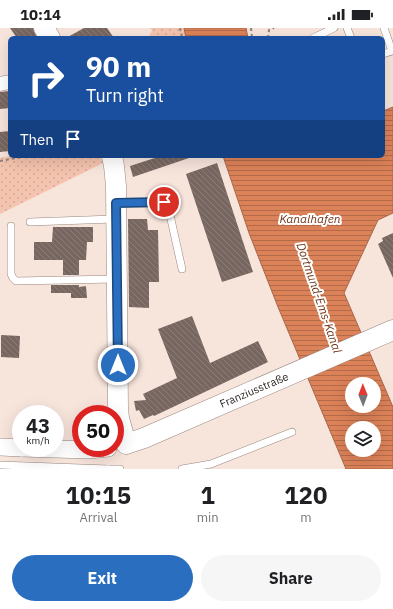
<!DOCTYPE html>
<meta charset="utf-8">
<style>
:root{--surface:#fff;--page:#f6f6f6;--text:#202124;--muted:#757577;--accent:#2a6ebf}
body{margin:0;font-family:"IBM Plex Sans",sans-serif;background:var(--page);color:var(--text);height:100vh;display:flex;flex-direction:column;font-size:15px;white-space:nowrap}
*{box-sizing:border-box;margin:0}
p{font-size:13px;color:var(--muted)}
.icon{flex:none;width:22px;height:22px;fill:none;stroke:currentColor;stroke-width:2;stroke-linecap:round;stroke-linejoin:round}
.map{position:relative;height:441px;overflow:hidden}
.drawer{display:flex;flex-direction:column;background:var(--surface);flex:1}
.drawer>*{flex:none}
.guide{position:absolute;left:8px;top:8px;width:377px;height:122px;border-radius:6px;box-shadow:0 4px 16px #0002;background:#1a4fa0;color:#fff;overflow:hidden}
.needle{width:26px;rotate:359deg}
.buttons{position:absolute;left:345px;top:349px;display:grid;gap:8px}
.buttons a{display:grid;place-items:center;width:36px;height:36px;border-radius:50%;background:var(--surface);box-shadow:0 4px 16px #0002;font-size:20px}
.speed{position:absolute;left:12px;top:377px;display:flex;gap:8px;font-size:20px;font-weight:700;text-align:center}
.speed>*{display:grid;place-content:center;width:52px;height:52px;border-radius:50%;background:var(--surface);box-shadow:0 4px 16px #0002;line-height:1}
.speed small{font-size:10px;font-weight:400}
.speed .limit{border:6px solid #d22;background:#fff;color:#111}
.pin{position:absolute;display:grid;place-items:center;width:34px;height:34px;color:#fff;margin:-17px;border:2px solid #fff;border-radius:50%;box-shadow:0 1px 4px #0007}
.me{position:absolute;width:44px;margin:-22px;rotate:0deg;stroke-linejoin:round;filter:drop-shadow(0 0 3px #0008)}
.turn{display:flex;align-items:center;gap:14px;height:84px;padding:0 12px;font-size:18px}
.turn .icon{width:52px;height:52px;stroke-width:2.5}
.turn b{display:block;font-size:28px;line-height:34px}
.then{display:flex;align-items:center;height:38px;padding:0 12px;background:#0003;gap:8px;font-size:15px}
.eta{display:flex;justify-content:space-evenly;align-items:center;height:68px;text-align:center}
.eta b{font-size:24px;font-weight:700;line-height:28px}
.cta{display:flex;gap:8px;margin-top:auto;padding:8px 12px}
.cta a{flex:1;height:46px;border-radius:24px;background:var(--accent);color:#fff;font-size:16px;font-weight:700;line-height:46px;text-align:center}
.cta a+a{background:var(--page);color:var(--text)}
.status{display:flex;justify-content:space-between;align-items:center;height:28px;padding:0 20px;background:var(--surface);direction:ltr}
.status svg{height:11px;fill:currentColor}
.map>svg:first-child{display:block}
.grass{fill:url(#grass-dots)}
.water{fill:url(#water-rules);stroke:#a86749;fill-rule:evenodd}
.building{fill:url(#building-back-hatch)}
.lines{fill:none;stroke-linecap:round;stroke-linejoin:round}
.service-casing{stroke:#998780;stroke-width:8}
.minor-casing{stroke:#998780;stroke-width:15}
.tertiary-casing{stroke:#998780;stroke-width:18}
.secondary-casing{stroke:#998780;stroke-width:21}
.path{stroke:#8f827c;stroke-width:2;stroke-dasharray:3 3;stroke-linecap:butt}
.service{stroke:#fff;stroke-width:7}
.minor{stroke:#fff;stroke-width:14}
.tertiary{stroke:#fff;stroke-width:17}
.secondary{stroke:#fff;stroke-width:20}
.route-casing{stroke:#1b487c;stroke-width:10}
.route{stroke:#2a6ebf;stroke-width:7}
.labels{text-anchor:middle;stroke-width:4;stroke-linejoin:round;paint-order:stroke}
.street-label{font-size:11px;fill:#302825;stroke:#fff}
.water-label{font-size:12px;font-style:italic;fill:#713719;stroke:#fff}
</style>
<div class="status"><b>10:14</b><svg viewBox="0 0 49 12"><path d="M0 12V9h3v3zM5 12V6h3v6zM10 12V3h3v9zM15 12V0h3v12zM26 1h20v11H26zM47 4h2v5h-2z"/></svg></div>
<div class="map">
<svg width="393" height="441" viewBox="0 0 393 441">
<defs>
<pattern id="grass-dots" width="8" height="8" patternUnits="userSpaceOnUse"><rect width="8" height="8" fill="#f5c4ae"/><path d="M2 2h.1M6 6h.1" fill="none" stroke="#d2a896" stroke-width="1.8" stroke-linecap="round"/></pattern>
<pattern id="water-rules" width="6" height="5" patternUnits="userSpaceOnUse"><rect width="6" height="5" fill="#dc8258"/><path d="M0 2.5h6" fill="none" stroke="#b36a49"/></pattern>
<pattern id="building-back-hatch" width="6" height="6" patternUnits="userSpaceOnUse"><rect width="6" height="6" fill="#786760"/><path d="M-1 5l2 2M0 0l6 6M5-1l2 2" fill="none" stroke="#8a7d78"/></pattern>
</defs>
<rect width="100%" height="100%" fill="#f7e4db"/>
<g class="grass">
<polygon points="150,0 184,0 186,10 149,10 152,2"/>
<polygon points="10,128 100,128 103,135 0,186 0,130"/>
</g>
<g class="water">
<polygon points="184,0 246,0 248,10 186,10"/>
<path d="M393,79V185L378,192L344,265L393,379V441H346L278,279L249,205L223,128H383V83ZM352,356H374V378H352ZM352,400H374V422H352Z"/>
</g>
<g class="building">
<polygon points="10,0 33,0 37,10 17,10"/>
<polygon points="84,0 107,0 114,10 66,10"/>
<polygon points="10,63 10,80 0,81 0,64"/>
<polygon points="10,103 10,123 0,124 0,104"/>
<polygon points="161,128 189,128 189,130 133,149 130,138"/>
<polygon points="217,135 253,244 222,254 186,146"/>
<polygon points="128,191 147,191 148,202 158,202 159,254 149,254 149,280 129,279"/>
<polygon points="53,199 93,199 93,214 87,214 86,232 79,232 79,247 63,247 63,232 34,232 34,214 52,214"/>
<polygon points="393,205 393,250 378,216 383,213 382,210"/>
<polygon points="51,257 79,257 79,259 86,258 87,270 71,270 71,265 51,265"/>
<polygon points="192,288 210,335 258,313 268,334 154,388 153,387 144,391 139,382 136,383 134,373 146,372 143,366 177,350 158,301"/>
<polygon points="1,307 20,308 19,330 1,329"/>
</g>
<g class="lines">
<defs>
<g id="service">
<polyline points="347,0 351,10"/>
<polyline points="313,10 334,0"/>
<polyline points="383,26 392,23 384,0"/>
<polyline points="117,175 164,174 168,178 182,241"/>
<polyline points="30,194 114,191"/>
<polyline points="11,198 11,246 13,250 16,253 115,251"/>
<polyline points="0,437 108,441"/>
<polyline points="108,441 120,441"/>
<polyline points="182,441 211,436 292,404"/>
</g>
<polyline id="minor" points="0,56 10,54"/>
<g id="tertiary">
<polyline points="0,419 21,420"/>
<polyline points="22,420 88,422 108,420"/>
</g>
<g id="secondary">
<polyline points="44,0 50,10"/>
<polyline points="112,128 114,138 116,158 118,380 119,390 126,416 144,410 393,302"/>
</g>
</defs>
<use href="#service" class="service-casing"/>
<use href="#minor" class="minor-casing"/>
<use href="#tertiary" class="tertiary-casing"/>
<use href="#secondary" class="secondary-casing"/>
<g class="path">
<polyline points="180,0 182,10"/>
<polyline points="251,0 252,10"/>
<polyline points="268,10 269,2 274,0"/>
<polyline points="0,133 22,129 45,128"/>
</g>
<use href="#service" class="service"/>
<use href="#minor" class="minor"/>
<use href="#tertiary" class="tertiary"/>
<use href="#secondary" class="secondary"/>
</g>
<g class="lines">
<defs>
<polyline id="route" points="118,337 116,175 164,174"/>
</defs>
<use href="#route" class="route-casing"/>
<use href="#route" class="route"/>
</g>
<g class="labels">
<g class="street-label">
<text transform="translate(254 362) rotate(-23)" y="4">Franziusstraße</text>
</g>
<g class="water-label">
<text x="310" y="195">Kanalhafen</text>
<text transform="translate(319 270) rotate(71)" y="4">Dortmund-Ems-Kanal</text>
</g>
</g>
</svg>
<div class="buttons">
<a><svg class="needle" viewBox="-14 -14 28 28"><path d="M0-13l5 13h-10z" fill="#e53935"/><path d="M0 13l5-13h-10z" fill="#757577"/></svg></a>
<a><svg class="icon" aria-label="layers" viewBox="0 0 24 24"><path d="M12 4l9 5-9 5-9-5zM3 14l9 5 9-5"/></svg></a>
</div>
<div class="speed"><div>43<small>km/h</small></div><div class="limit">50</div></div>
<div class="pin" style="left:164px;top:174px;background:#d93025"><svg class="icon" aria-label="arrive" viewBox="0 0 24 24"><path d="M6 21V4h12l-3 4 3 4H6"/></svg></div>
<svg class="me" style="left:118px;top:337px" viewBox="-20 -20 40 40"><circle r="17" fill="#2a6ebf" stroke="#fff" stroke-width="3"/><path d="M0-11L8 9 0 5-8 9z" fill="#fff"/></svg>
<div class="guide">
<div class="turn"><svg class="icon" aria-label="right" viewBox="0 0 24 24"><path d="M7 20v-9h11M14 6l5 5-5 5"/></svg><div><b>90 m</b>Turn right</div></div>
<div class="then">Then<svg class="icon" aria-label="arrive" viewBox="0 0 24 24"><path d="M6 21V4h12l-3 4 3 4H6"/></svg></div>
</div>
</div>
<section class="drawer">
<div class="eta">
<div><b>10:15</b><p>Arrival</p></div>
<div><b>1</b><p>min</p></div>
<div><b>120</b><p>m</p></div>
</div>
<div class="cta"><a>Exit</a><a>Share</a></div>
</section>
